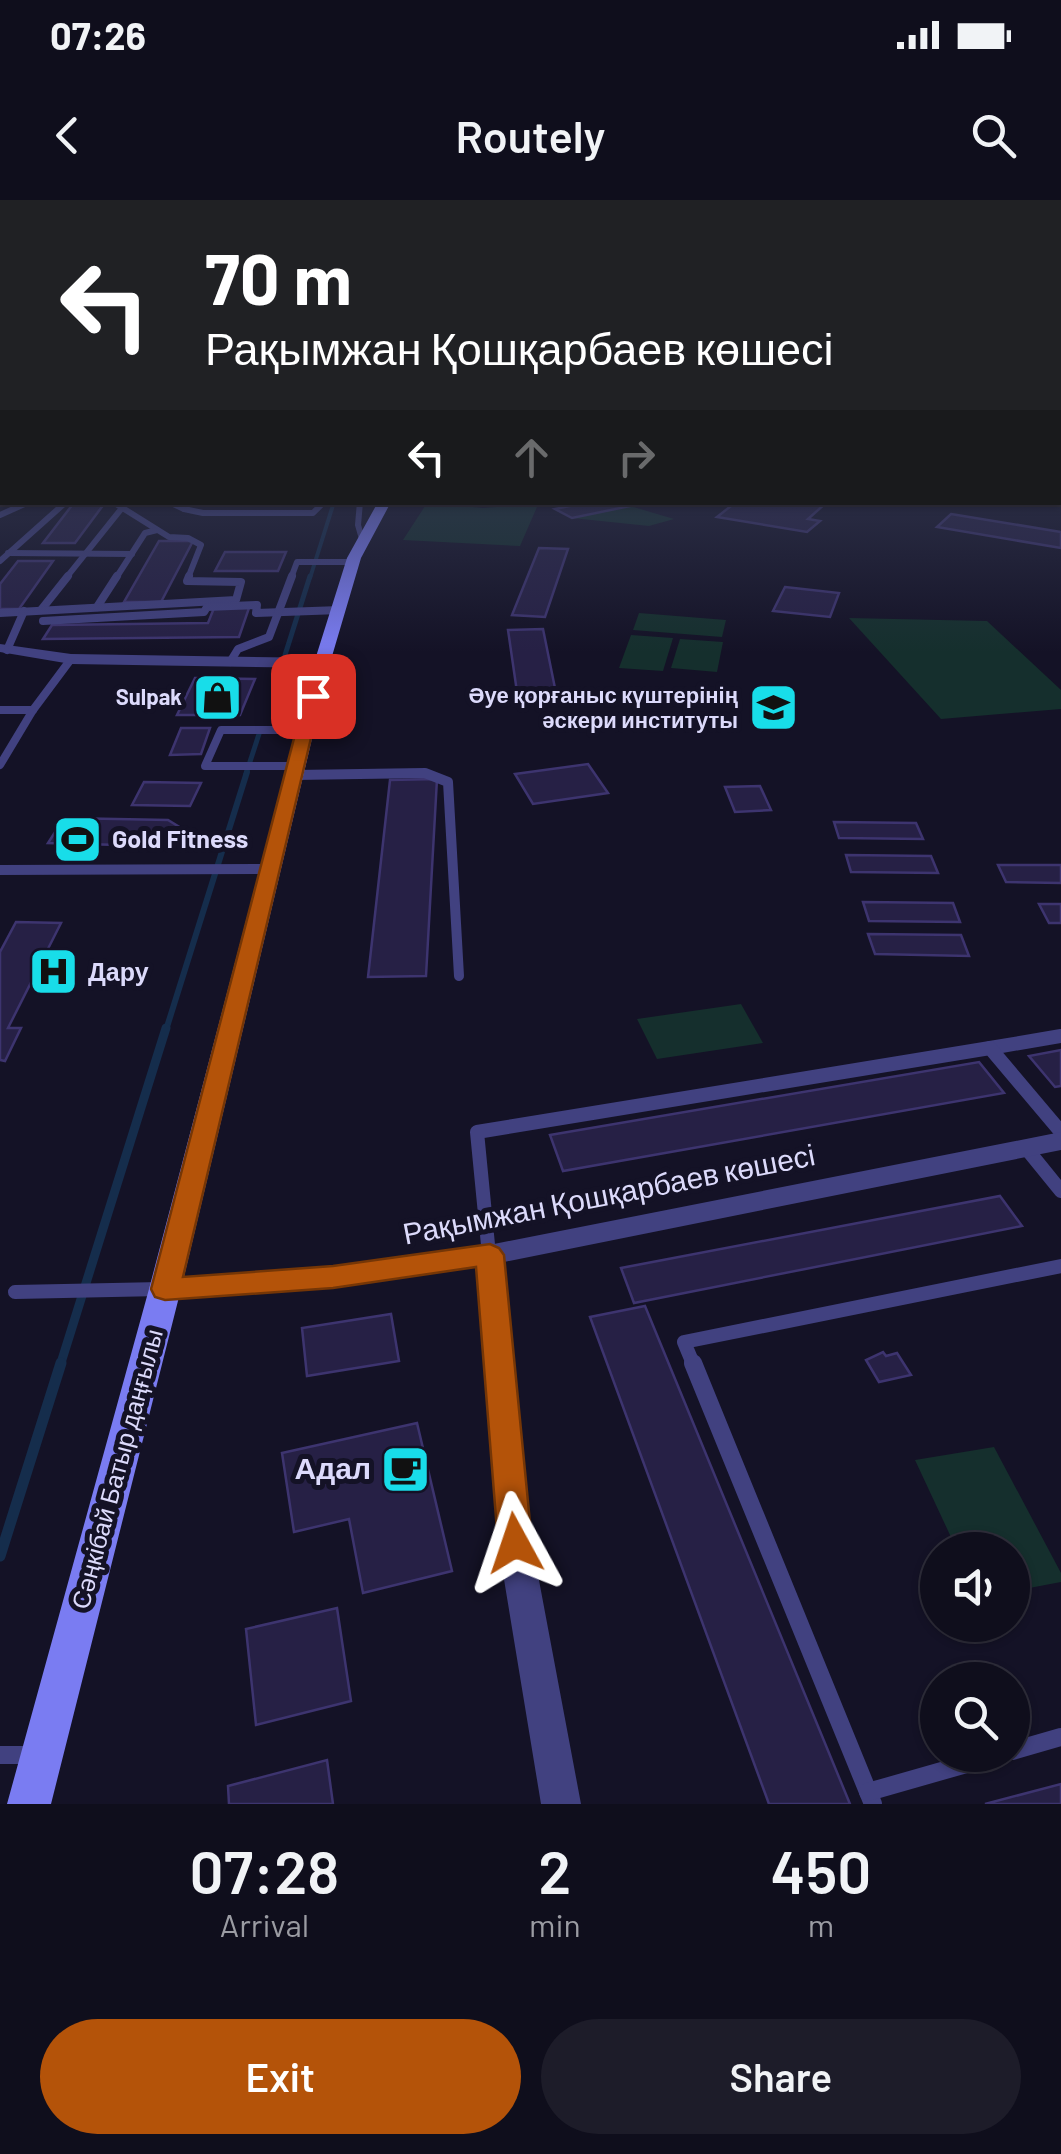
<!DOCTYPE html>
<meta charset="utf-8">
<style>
:root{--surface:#0f0e1c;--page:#1d1c29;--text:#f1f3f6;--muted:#9b9ca3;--line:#2f2e3b;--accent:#b45309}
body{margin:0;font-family:Barlow,sans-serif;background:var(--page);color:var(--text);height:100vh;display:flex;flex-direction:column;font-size:38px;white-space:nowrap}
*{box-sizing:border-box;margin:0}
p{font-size:32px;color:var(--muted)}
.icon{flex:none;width:55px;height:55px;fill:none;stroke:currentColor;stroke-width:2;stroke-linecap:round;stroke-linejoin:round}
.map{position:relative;height:1604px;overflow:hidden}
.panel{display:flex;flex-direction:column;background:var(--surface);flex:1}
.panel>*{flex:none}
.top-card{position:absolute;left:0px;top:0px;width:1062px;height:305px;box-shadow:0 2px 8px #0004,0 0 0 2px var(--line);background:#202124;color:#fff;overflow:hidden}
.controls{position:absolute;left:920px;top:1332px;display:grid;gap:20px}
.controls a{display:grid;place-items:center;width:110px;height:110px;border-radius:50%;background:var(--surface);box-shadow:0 2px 8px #0004,0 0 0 2px var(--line);font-size:50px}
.pin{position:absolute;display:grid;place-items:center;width:85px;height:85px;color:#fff;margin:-42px;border-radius:20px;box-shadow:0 5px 15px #0006}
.me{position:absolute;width:110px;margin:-55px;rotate:355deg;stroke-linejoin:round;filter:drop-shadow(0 0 8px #0008)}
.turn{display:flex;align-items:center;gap:35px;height:210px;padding:0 40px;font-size:45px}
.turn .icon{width:130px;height:130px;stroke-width:2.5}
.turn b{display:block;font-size:70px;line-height:85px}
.lanes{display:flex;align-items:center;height:95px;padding:0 40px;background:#0003;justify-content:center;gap:50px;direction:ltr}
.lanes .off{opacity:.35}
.eta{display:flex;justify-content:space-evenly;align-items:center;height:170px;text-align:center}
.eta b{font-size:60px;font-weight:600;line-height:70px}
.action{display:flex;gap:20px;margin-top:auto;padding:20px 40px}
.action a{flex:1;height:115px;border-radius:60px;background:var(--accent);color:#fff;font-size:40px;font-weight:600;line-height:115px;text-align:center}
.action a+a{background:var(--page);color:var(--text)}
.status{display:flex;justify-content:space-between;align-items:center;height:70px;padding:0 50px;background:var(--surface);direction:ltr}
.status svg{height:28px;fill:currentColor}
header{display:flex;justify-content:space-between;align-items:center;height:130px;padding:0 40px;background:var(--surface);font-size:45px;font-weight:600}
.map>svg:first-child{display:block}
.green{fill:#152f2d}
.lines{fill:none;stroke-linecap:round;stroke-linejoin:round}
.stream-far4{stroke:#152d4c;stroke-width:4}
.stream-far3{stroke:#152d4c;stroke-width:5}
.stream-far2{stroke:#152d4c;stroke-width:6}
.stream-far1{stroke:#152d4c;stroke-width:9}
.stream{stroke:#152d4c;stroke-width:11}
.building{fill:#262045;stroke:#3d346f;stroke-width:2.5}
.lane-far4{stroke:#414180;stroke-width:6}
.lane-far3{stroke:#414180;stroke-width:8}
.lane-far2{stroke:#414180;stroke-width:10}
.lane-far1{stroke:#414180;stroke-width:14}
.lane{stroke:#414180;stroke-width:18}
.street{fill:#414180;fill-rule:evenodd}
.secondary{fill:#7a7cf2;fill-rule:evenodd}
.primary{fill:#ba6bf1;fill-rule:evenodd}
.route{fill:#b45309;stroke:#753606;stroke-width:2.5}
.labels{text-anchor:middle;stroke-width:10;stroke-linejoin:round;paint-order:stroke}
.far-poi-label{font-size:22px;font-weight:bold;fill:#dcdafb;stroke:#141226;text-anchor:end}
.poi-label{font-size:25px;font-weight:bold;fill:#dcdafb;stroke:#141226;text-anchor:start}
.street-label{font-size:25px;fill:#dcdafb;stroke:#141226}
.near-street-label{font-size:30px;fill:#dcdafb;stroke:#141226}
.near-poi-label{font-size:30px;font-weight:bold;fill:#dcdafb;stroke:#141226;text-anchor:end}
</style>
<div class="status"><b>07:26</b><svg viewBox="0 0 49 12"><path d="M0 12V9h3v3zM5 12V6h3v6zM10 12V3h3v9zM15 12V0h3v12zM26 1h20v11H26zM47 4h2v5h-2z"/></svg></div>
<header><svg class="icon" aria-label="back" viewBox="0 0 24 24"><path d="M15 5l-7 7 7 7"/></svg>Routely<svg class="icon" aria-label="search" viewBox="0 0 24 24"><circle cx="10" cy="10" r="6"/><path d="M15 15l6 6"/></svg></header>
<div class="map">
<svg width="1061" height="1604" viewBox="0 0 1061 1604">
<rect width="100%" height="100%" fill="#141226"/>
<g class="green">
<polygon points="427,303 483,308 548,303 537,307 520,346 403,340"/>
<polygon points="630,306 674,319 649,326 572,318"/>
<polygon points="639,413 726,420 722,437 633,430"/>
<polygon points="849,418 987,421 1061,490 1061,509 941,519"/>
<polygon points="631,435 673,438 663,471 619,468"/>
<polygon points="680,439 723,442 717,472 671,468"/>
<polygon points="741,804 763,843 657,859 637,819"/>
<polygon points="994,1247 1061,1373 1061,1382 1013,1391 1012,1350 957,1350 915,1260"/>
</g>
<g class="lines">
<polyline class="stream-far4" points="310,378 334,302"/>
<g class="stream-far3">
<polyline points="285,455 310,376"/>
<polyline points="246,574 259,534"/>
</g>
<polyline class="stream-far2" points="166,830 247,572"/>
<polyline class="stream-far1" points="60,1166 166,828"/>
<polyline class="stream" points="0,1356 61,1163"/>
</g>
<g class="building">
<polygon points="589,302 622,302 630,306 572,318 555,309"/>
<polygon points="736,302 827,302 808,319 820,321 807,332 717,317"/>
<polygon points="73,304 104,304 75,343 43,343"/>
<polygon points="951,314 1061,332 1061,348 937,327"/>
<polygon points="159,341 193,341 161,402 124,402"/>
<polygon points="539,348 568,349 545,417 512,415"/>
<polygon points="225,352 286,352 278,371 215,371"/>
<polygon points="18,361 53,361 19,409 0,409 0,384"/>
<polygon points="785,387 839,393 830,417 773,411"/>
<polygon points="214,408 249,408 239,437 43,439 52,425 208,423"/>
<polygon points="543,429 557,498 518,499 508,430"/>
<polygon points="195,478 255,479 240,515 177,515"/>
<polygon points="181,528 210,528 201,554 170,555"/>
<polygon points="588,564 608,593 533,604 515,574"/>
<polygon points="437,579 426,776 368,777 390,580"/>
<polygon points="144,582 201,583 190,606 132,605"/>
<polygon points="760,586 771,610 735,612 725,587"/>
<polygon points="64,618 168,620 181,628 181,634 156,646 48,643"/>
<polygon points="834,622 916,623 923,639 839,638"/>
<polygon points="846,655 931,656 938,673 851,672"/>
<polygon points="998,665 1061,665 1061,683 1006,682"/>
<polygon points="863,702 953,703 960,722 869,721"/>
<polygon points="1039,704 1061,704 1061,723 1049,723"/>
<polygon points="16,722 61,723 8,828 21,828 5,861 0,860 0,752"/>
<polygon points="868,734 961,735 969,756 875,754"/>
<polygon points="1061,850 1061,886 1055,887 1029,856"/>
<polygon points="979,862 1004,893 563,971 550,935"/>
<polygon points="1000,996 1022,1026 634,1103 621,1068"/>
<polygon points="645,1106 850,1604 769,1604 590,1117"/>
<polygon points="391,1114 399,1161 307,1176 302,1128"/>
<polygon points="883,1152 886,1156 897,1153 911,1175 879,1182 866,1160"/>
<polygon points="417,1223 452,1371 363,1393 349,1319 294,1332 282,1253"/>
<polygon points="337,1408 351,1501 256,1525 246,1429"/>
<polygon points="327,1560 333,1604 229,1604 228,1586"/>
<polygon points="1061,1584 1061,1604 985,1604"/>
</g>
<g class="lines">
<g class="lane-far4">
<polyline points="113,302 169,337 188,338 201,345 188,378"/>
<polyline points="169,302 184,309 190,302"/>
<polyline points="360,302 358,325 362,339"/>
<polyline points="184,309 203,313 313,313 324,302"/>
<polyline points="0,315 29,302"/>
<polyline points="8,353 132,354"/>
<polyline points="0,361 66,302"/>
<polyline points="66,378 122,308"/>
<polyline points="116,378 145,333 157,330"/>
<polyline points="291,378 297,362 352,362"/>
</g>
<g class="lane-far3">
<polyline points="97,407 117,376"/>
<polyline points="41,410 68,376"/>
<polyline points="0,413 236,400 241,382 187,381 189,376"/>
<polyline points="43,421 204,412 207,407 257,405 256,413 340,410"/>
<polyline points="7,450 24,411"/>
<polyline points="230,462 238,449 269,437 292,376"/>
<polyline points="0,510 33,510"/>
<polyline points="0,565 33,510 71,459"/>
<polyline points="297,566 205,566 221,530 305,530"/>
<polyline points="353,574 428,574"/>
</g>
<g class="lane-far2">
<polyline points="295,575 425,573 448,582 459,776"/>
<polyline points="0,670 270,669"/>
</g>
<g class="lane-far1">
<polyline points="990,848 1061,836"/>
<polyline points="1026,948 1061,991"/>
<polyline points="489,1055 477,932 990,848 1061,932"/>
<polyline points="15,1092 161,1089"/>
<polyline points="694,1166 684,1142 1061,1066"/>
</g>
<g class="lane">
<polyline points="693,1163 873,1604"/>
<polyline points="1012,1551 1061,1537"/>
<polyline points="0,1555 32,1555"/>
<polyline points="868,1592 998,1555"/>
</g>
<g class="street">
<polygon points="0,444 71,454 322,458 330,463 322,468 71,464 0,452"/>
<polygon points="1061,932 1061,950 504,1062 532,1343 581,1604 541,1604 498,1343 476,1067 333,1088 165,1100 155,1097 151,1089 155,1081 165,1078 333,1066 489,1045"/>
</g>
<polygon class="secondary" points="378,302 391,302 361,358 330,463 181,1089 51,1604 7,1604 149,1089 314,463 347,358"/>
<polygon class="primary" points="1060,257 1061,258 1061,266 1060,265"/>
</g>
<linearGradient id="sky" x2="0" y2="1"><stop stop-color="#0b0a15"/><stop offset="0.5" stop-color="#343952"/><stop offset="1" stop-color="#343952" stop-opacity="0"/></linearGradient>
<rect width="1061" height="452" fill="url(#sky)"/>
<polygon class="route" points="313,492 321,496 183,1077 333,1066 490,1044 499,1048 504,1055 532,1343 527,1354 515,1359 503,1354 498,1343 476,1067 333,1088 165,1100 155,1097 151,1089 305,496"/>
<defs>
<symbol id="shop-square" viewBox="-11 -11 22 22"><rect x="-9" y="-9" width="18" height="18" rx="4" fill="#18dde9" stroke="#141226"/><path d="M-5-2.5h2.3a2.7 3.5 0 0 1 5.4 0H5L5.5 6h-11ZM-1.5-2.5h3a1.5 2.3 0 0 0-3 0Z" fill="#111"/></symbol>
<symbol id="university-square" viewBox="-11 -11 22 22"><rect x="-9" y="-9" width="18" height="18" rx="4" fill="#18dde9" stroke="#141226"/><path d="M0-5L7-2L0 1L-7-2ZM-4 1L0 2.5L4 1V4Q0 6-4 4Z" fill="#111"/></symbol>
<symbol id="stadium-square" viewBox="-11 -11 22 22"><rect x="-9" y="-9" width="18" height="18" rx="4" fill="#18dde9" stroke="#141226"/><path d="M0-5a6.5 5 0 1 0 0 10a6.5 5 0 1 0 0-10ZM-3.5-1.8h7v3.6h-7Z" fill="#111"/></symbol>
<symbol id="hospital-square" viewBox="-11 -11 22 22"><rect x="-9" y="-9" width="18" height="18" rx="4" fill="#18dde9" stroke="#141226"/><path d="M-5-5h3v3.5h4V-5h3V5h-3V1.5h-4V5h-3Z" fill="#111"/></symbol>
<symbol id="cafe-square" viewBox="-11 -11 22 22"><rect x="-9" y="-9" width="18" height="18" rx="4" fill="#18dde9" stroke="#141226"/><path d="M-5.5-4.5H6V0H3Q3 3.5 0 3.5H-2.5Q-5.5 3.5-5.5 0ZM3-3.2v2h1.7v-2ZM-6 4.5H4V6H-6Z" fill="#111"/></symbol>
</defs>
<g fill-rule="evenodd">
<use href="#shop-square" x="190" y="470" width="55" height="55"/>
<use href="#university-square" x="746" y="480" width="55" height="55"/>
<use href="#stadium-square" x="50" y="612" width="55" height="55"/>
<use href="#hospital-square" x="26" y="744" width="55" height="55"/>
<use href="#cafe-square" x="378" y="1242" width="55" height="55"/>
</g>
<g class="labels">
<g class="far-poi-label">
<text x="738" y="503">Әуе қорғаныс күштерінің<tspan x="738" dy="25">әскери институты</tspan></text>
<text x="182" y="505">Sulpak</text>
</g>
<g class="poi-label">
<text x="112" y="648">Gold Fitness</text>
<text x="88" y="781">Дару</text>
</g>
<g class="street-label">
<text transform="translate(117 1269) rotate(-75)" y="9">Сәңкібай Батыр даңғылы</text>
</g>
<g class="near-street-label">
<text transform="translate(609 995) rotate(-11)" y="10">Рақымжан Қошқарбаев көшесі</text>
</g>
<g class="near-poi-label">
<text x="371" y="1279">Адал</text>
</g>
</g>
</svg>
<div class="controls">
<a><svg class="icon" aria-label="sound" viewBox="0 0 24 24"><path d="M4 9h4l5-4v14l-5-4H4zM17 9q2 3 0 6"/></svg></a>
<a><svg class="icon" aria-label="search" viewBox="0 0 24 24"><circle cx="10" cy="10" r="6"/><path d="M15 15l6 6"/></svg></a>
</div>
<div class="pin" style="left:313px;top:496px;background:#d93025"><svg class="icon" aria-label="arrive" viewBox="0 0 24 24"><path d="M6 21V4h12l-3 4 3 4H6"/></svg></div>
<svg class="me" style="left:515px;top:1343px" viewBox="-20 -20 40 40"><path d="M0-17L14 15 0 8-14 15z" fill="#b45309" stroke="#fff" stroke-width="4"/></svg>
<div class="top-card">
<div class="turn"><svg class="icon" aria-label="left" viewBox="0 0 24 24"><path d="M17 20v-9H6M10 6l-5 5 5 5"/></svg><div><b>70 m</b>Рақымжан Қошқарбаев көшесі</div></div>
<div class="lanes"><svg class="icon" aria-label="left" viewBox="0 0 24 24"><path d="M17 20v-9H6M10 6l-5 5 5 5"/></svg><svg class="icon off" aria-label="ahead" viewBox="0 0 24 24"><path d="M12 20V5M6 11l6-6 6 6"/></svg><svg class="icon off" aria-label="right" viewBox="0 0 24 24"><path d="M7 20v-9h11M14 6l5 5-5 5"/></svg></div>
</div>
</div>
<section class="panel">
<div class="eta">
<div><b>07:28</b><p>Arrival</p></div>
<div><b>2</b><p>min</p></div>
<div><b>450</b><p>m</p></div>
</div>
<div class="action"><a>Exit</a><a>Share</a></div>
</section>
